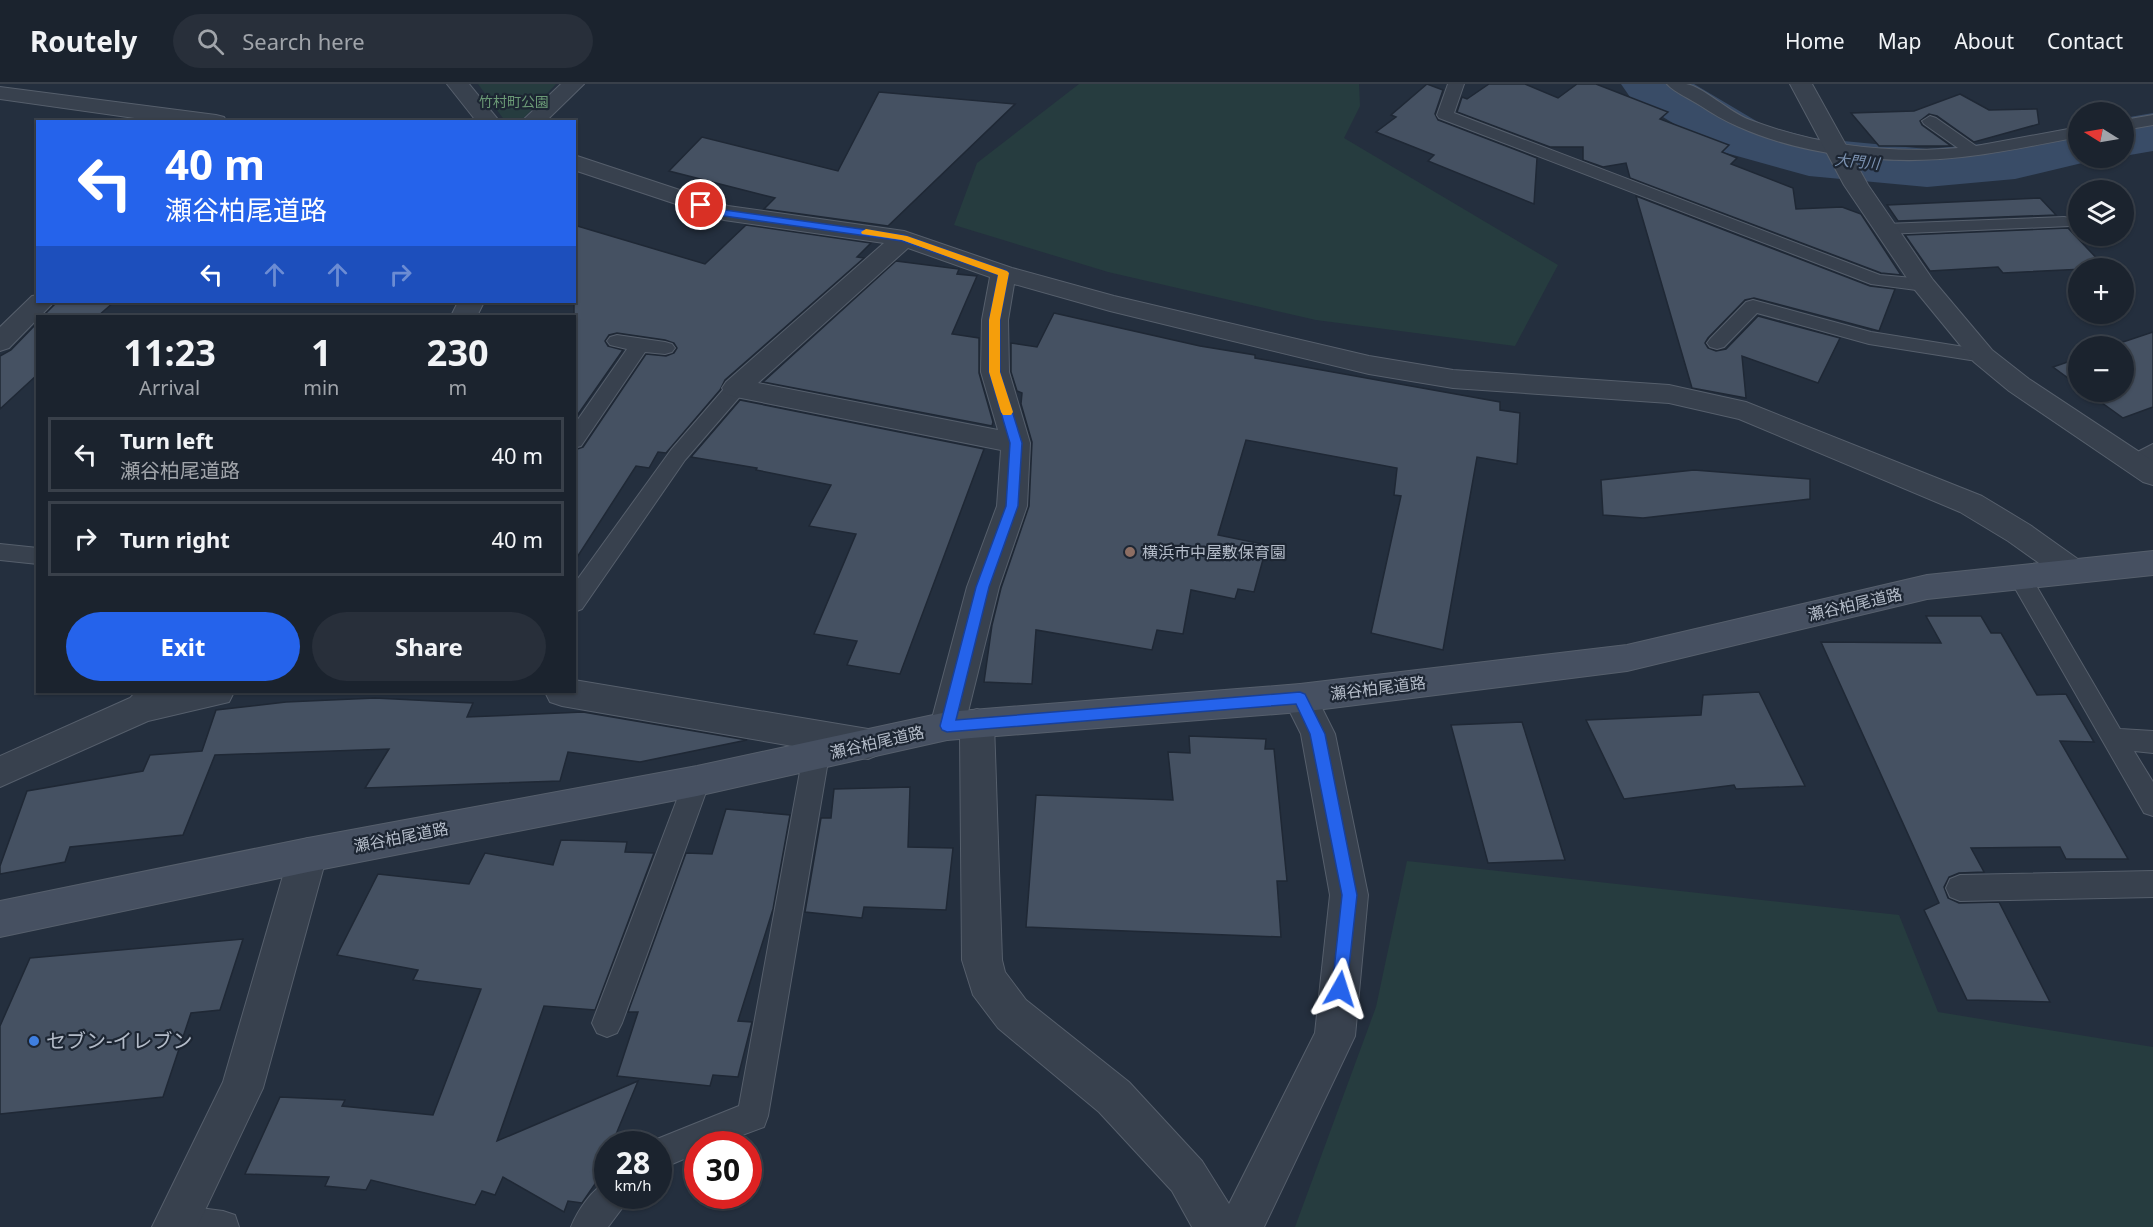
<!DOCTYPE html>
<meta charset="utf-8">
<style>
:root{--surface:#1b232e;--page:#282f3a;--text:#f1f3f6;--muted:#a0a4aa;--line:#39404a;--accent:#2563eb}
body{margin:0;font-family:"Noto Sans","Noto Sans JP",sans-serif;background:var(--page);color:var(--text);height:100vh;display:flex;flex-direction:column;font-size:22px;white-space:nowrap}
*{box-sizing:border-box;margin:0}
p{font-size:20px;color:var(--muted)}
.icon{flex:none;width:33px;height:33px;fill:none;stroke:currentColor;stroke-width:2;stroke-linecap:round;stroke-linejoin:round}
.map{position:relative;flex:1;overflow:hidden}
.details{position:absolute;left:36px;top:231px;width:540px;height:378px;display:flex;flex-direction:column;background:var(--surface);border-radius:0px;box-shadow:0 2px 4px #0004,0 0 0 2px var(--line)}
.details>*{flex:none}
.hud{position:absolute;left:36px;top:36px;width:540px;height:183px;border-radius:0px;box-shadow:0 2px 4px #0004,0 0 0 2px var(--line);background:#2563eb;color:#fff;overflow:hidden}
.needle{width:39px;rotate:281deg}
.fabs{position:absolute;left:2068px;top:18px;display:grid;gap:12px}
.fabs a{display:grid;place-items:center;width:66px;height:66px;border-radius:50%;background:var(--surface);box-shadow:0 2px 4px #0004,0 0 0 2px var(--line);font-size:30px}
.speed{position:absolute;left:594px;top:1047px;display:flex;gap:12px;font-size:30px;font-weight:700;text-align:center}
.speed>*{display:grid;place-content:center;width:78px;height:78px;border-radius:50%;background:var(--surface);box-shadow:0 2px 4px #0004,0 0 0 2px var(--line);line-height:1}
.speed small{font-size:15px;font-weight:400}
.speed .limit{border:9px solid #d22;background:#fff;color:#111}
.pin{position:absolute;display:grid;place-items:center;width:51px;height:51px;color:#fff;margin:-26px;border:3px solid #fff;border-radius:50%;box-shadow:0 2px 6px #0007}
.me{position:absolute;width:66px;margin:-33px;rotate:6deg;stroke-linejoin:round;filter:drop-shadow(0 0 4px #0008)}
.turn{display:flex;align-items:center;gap:21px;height:126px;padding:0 30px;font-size:27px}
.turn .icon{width:78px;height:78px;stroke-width:2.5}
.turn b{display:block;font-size:42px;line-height:51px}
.lanes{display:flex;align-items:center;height:57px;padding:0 30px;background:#0003;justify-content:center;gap:30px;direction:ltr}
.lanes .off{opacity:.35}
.eta{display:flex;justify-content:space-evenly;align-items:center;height:102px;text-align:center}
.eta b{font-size:36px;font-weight:700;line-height:42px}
.action{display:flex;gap:12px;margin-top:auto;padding:12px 30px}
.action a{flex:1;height:69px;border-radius:36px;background:var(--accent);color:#fff;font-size:24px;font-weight:700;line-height:69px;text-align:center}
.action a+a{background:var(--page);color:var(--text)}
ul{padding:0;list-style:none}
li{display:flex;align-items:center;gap:18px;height:75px;margin:0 12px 9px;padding:0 18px;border:3px solid var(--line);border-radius:0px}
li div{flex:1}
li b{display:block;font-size:22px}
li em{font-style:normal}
header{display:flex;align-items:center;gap:36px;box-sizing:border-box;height:84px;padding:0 30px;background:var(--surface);border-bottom:2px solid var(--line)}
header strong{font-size:28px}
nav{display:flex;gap:33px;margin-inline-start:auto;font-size:21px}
.search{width:420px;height:54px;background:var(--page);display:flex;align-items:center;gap:15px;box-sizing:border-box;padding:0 21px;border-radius:33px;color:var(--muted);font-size:22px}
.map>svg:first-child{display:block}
.green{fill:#263c3f}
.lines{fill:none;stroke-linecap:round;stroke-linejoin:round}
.river{fill:#394c67;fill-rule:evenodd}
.building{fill:#455162;stroke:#1f2835;stroke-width:1.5}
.service-casing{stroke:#565f6c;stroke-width:2}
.minor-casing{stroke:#565f6c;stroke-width:2}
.secondary-casing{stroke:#565f6c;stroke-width:2}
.service{fill:#38414e;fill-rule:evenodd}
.minor{fill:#38414e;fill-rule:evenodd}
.secondary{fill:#465061;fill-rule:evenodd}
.route{fill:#2563eb;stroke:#184099;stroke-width:1.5}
.slow{fill:#f59e0b}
.education-dot{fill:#8d6e63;stroke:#1d2633;stroke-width:2}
.shop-dot{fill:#3f7fe0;stroke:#1d2633;stroke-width:2}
.labels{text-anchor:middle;stroke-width:4.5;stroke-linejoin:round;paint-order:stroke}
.far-park-label{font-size:14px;fill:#6b9a76;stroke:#1d2633}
.far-water-label{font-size:15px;font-style:italic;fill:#7c92b1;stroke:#1d2633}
.poi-label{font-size:16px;fill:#b4bcc9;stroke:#1d2633;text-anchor:start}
.street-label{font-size:16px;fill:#b4bcc9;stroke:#1d2633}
.near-poi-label{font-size:20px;fill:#b4bcc9;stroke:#1d2633;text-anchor:start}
</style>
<header>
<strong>Routely</strong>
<div class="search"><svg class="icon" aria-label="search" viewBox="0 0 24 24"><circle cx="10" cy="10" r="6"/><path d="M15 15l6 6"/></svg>Search here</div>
<nav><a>Home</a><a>Map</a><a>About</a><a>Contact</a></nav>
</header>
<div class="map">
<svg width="2153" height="1143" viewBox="0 0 2153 1143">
<rect width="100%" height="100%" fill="#242f3e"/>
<g class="green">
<polygon points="478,0 556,0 520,38 505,37"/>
<polygon points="1079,0 1359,0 1360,22 1344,54 1558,181 1515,262 1316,236 1108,188 954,141 977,79"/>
<polygon points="1407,777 1899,831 1938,928 2153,963 2153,1143 1295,1143 1376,923"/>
</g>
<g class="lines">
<g class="river">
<polygon points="1621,0 1694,0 1763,41 1812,54 1927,65 2015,57 2079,43 2079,74 2103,74 2015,95 1927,103 1809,92 1719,67 1630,13"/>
<polygon points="2153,29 2153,67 2124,72 2124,34"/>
</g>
</g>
<g class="building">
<polygon points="1427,0 1443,6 1435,30 1438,36 1537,74 1534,120 1428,77 1434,71 1376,48 1396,33 1391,31"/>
<polygon points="1489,0 1525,0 1558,14 1577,0 1596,0 1668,28 1660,35 1729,61 1722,68 1737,74 1731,80 1793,104 1796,125 1842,123 1861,130 1901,191 1881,189 1630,94 1626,79 1603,83 1583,76 1583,63 1550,63 1457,28 1462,13 1467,15"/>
<polygon points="879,8 1015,20 888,142 764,125 775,114 669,87 702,53 838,87"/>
<polygon points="1960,10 1989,26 2037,25 2039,40 1974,58 1937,32 1929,30 1920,37 1922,41 1951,62 1879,62 1851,29 1914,27"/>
<polygon points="1636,112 1870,202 1895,205 1879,247 1754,214 1745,216 1708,254 1705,259 1708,264 1716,267 1726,265 1758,232 1840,254 1818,299 1742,272 1746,314 1692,304"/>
<polygon points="2040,114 2056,131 1898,137 1887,121"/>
<polygon points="574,141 705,180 746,141 871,159 857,173 864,174 725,296 720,306 666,369 658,368 649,384 636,382 574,478 574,366 583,363 646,270 666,272 674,269 677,264 674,259 665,256 617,249 609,251 605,257 608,262 623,266 574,336"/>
<polygon points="2068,144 2106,184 2003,189 1998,183 1930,187 1905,151"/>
<polygon points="896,177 959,185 957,190 977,192 952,250 979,254 979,289 993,338 992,342 763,298"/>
<polygon points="57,218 114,218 98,232 43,232"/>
<polygon points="1054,229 1200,262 1255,271 1255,274 1500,318 1500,326 1520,329 1517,380 1477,373 1443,566 1371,549 1401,412 1394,411 1397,384 1246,356 1218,451 1267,461 1254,508 1238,505 1235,515 1191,506 1183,550 1157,546 1152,566 1036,546 1032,600 984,598 992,541 1001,504 1029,422 1032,358 1021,320 1022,309 1017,307 1011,288 1011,259 1037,263"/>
<polygon points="38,238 38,290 0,325 0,272 11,266"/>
<polygon points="2153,248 2153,323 2123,334 2087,308 2124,308 2124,262 2111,262"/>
<polygon points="2079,274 2079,302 2053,283"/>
<polygon points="740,316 984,365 900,590 847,581 857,557 814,550 856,450 809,442 831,401 756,386 757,384 691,373"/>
<polygon points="1694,386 1810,395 1810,415 1643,434 1603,431 1601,396"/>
<polygon points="1926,532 1981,532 1991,549 2001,549 2037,611 2066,610 2094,658 2060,657 2128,775 2066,775 2060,763 1971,764 1984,788 1959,789 1949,793 1944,803 1948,814 1959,819 1999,818 2050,918 1967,916 1924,826 1939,819 1821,558 1941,559"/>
<polygon points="1759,608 1805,702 1736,705 1734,701 1624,715 1586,636 1701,631 1703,611"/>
<polygon points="375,614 473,619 467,633 583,628 747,656 640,678 568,668 560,697 365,704 389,665 215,671 183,751 70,763 65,778 0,790 0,782 27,707 143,687 150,671 202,667 216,626 286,618"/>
<polygon points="1522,638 1565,776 1488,779 1451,641"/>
<polygon points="1189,652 1266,655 1265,665 1274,665 1287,797 1277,797 1281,853 1026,843 1036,711 1173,716 1168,668 1190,669"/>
<polygon points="910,703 908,763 953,764 946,826 864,823 862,834 805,828 821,734 831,734 834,705"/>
<polygon points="726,725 790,731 773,825 738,937 752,938 738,993 713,991 710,1002 617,992 638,928 628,928 686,769 712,770"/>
<polygon points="561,756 627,758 625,768 654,769 595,926 544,922 497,1057 638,997 612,1060 608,1060 608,1081 582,1119 568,1117 564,1128 503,1093 495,1111 482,1107 475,1121 371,1096 366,1106 325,1102 329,1093 245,1090 280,1013 345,1016 342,1022 433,1031 481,905 413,896 418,886 337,871 378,790 469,800 485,769 553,781"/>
<polygon points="243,855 220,926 191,929 163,1013 0,1030 0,942 30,874"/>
</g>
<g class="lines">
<defs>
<g id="service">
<polygon points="1448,0 1464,0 1454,29 1880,191 1924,195 1931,197 1933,201 1931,205 1924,207 1871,200 1439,34 1437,31"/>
<path d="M1667,0C1673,0 1680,0 1686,0C1702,2 1730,29 1750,36C1816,61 1888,70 1958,64L1924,40L1922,37L1930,32L1936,34L1976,62L2079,43V53C2040,60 2001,69 1962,73C1881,83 1770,69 1701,22C1691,15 1675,9 1667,0Z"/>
<polygon points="2153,31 2153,41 2124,46 2124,36"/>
<polygon points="2064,133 2070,134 2073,138 2070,142 1885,150 1879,149 1876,145 1879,141 1885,140"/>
<polygon points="1753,216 1871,248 1983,266 1990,268 1993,272 1990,276 1983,278 1869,260 1757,229 1724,263 1717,265 1710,263 1707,259 1710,255 1746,218"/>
<polygon points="617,251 665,258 672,260 675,264 672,268 665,270 645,268 581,362 574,364 574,341 627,265 610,261 607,257 610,253"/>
<polygon points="736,297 743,299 746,304 743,309 685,376 582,525 574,528 574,500 671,366 729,299"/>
<polygon points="2153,360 2153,377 2133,386 2126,384 2122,379 2126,374"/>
<polygon points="0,460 38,464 38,480 0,476"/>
<polygon points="2019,483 2027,486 2120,645 2153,647 2153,669 2134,667 2153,698 2153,732 2144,729 2008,492 2011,486"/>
<polygon points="816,660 825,663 829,671 768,1032 764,1043 718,1060 698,1060 698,1069 658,1086 658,1060 647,1059 739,1022 803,671 807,663"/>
<polygon points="697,686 706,689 710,697 622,939 617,949 607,953 597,949 592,939 684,697 688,689"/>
<polygon points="2153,787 2153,813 1960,817 1950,813 1946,804 1950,795 1960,791"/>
<path d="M608,1098V1112H628L623,1123L608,1143H571C577,1128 592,1104 608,1098Z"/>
<polygon points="177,1121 223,1127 235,1131 239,1143 163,1143 161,1137 166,1126"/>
</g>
<g id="minor">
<polygon points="447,0 469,0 500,38 477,38"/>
<polygon points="561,0 584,0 545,38 521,38"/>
<polygon points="1790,0 1812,0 1868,101 1933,196 1992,266 2029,295 2153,377 2153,401 2143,398 2009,307 1974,278 1915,206 1844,101"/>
<polygon points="0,3 216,31 224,33 227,38 163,38 0,15"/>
<path d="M574,71L728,122L904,147L1012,184L1114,212L1369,272L1453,286L1669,301L1746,318L1982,412L2030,441L2082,478L2087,486L2082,494L2071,498L2060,494L2008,457L1960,428L1739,335L1669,319L1453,304L1369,290L1110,227L1014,200L1008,236L1009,288L1030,359L1027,422L999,503L968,628L977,625L989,629L994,639L1002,876L1005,888L1026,916L1129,998L1202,1077L1229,1120L1315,949L1330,811L1301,650L1283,614L1288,604L1300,600L1312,604L1335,650L1368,811L1355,952L1264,1143H1192L1172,1107L1099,1028L998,944L973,911L962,876L960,651L947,656L935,652L930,642L967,503L997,422L1001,366L736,313L726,310L722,304L726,298L884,159L724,136L574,86ZM908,164L990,193L982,236L981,288L998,346L758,299Z"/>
<polygon points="38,211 38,218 54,218 9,264 0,267 0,243 32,212"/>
<polygon points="458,218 484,218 477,232 451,232"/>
<polygon points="574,596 868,645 880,650 885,660 880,670 868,675 562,622 550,618 545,608 574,608"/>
<polygon points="136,608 234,608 229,618 148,637 0,703 0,672 130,614"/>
<polygon points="308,754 321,759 327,771 263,1004 197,1143 152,1143 223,998 289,771 295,759"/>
</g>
<polygon id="secondary" points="2153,467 2153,491 1927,515 1627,587 1300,628 947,656 697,712 308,788 0,853 0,817 308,754 697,682 947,628 1300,600 1627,561 1927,491"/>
</defs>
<use href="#service" class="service-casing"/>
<use href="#minor" class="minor-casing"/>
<use href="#secondary" class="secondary-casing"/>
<use href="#service" class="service"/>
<use href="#minor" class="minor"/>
<use href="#secondary" class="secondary"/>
</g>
<polygon class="route" points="701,118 725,126 904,151 1007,187 1009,189 1000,236 1000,288 1022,359 1018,422 989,503 956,636 1300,608 1305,610 1325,650 1357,811 1346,910 1340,913 1334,910 1332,905 1342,811 1310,650 1296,620 947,648 942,646 940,642 976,503 1006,422 1010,359 989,288 989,236 998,191 902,157 724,132 698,123 698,119"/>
<polygon class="slow" points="866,145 907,152 1007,187 1009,189 1000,236 1000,288 1013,328 1011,331 1003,331 1001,328 989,288 989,236 998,191 902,156 862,150 861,148"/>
<circle class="education-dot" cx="1130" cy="468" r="6"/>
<circle class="shop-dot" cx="34" cy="957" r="6"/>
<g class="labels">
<g class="far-park-label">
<text x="514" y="23">竹村町公園</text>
</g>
<g class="far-water-label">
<text transform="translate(1857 78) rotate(5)" y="5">大門川</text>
</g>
<g class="poi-label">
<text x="1142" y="474">横浜市中屋敷保育園</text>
</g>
<g class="street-label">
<text transform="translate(1855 520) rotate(-13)" y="6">瀬谷柏尾道路</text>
<text transform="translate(1378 604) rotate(-7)" y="6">瀬谷柏尾道路</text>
<text transform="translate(877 658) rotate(-13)" y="6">瀬谷柏尾道路</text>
<text transform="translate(401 753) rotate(-11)" y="6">瀬谷柏尾道路</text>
</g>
<g class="near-poi-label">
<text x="46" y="964">セブン-イレブン</text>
</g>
</g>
</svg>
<div class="fabs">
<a><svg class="needle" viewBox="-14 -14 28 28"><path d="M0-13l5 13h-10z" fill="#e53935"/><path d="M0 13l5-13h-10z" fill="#a0a4aa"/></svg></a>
<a><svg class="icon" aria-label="layers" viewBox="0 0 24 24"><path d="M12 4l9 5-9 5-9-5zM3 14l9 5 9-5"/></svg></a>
<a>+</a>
<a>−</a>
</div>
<div class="speed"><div>28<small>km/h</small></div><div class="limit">30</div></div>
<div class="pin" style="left:701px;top:121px;background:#d93025"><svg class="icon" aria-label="arrive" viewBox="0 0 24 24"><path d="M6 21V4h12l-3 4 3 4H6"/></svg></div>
<svg class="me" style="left:1340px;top:905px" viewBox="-20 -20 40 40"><path d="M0-17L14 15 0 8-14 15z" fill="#2563eb" stroke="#fff" stroke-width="4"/></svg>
<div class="hud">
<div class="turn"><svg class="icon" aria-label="left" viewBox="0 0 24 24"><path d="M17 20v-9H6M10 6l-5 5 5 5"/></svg><div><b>40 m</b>瀬谷柏尾道路</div></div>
<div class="lanes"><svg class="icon" aria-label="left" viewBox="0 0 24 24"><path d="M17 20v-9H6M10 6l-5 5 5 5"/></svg><svg class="icon off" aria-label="ahead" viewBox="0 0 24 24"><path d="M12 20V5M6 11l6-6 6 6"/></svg><svg class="icon off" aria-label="ahead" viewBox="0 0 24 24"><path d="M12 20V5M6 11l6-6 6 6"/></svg><svg class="icon off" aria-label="right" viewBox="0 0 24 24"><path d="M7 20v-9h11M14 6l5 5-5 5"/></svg></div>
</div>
<section class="details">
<div class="eta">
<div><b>11:23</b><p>Arrival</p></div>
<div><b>1</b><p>min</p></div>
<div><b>230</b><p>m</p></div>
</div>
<ul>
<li><svg class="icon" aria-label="left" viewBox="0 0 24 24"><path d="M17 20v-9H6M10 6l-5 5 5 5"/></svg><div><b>Turn left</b><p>瀬谷柏尾道路</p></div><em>40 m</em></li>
<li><svg class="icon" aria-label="right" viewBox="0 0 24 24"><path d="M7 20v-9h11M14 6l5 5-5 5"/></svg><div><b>Turn right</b></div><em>40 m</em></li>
</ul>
<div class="action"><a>Exit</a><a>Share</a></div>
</section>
</div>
